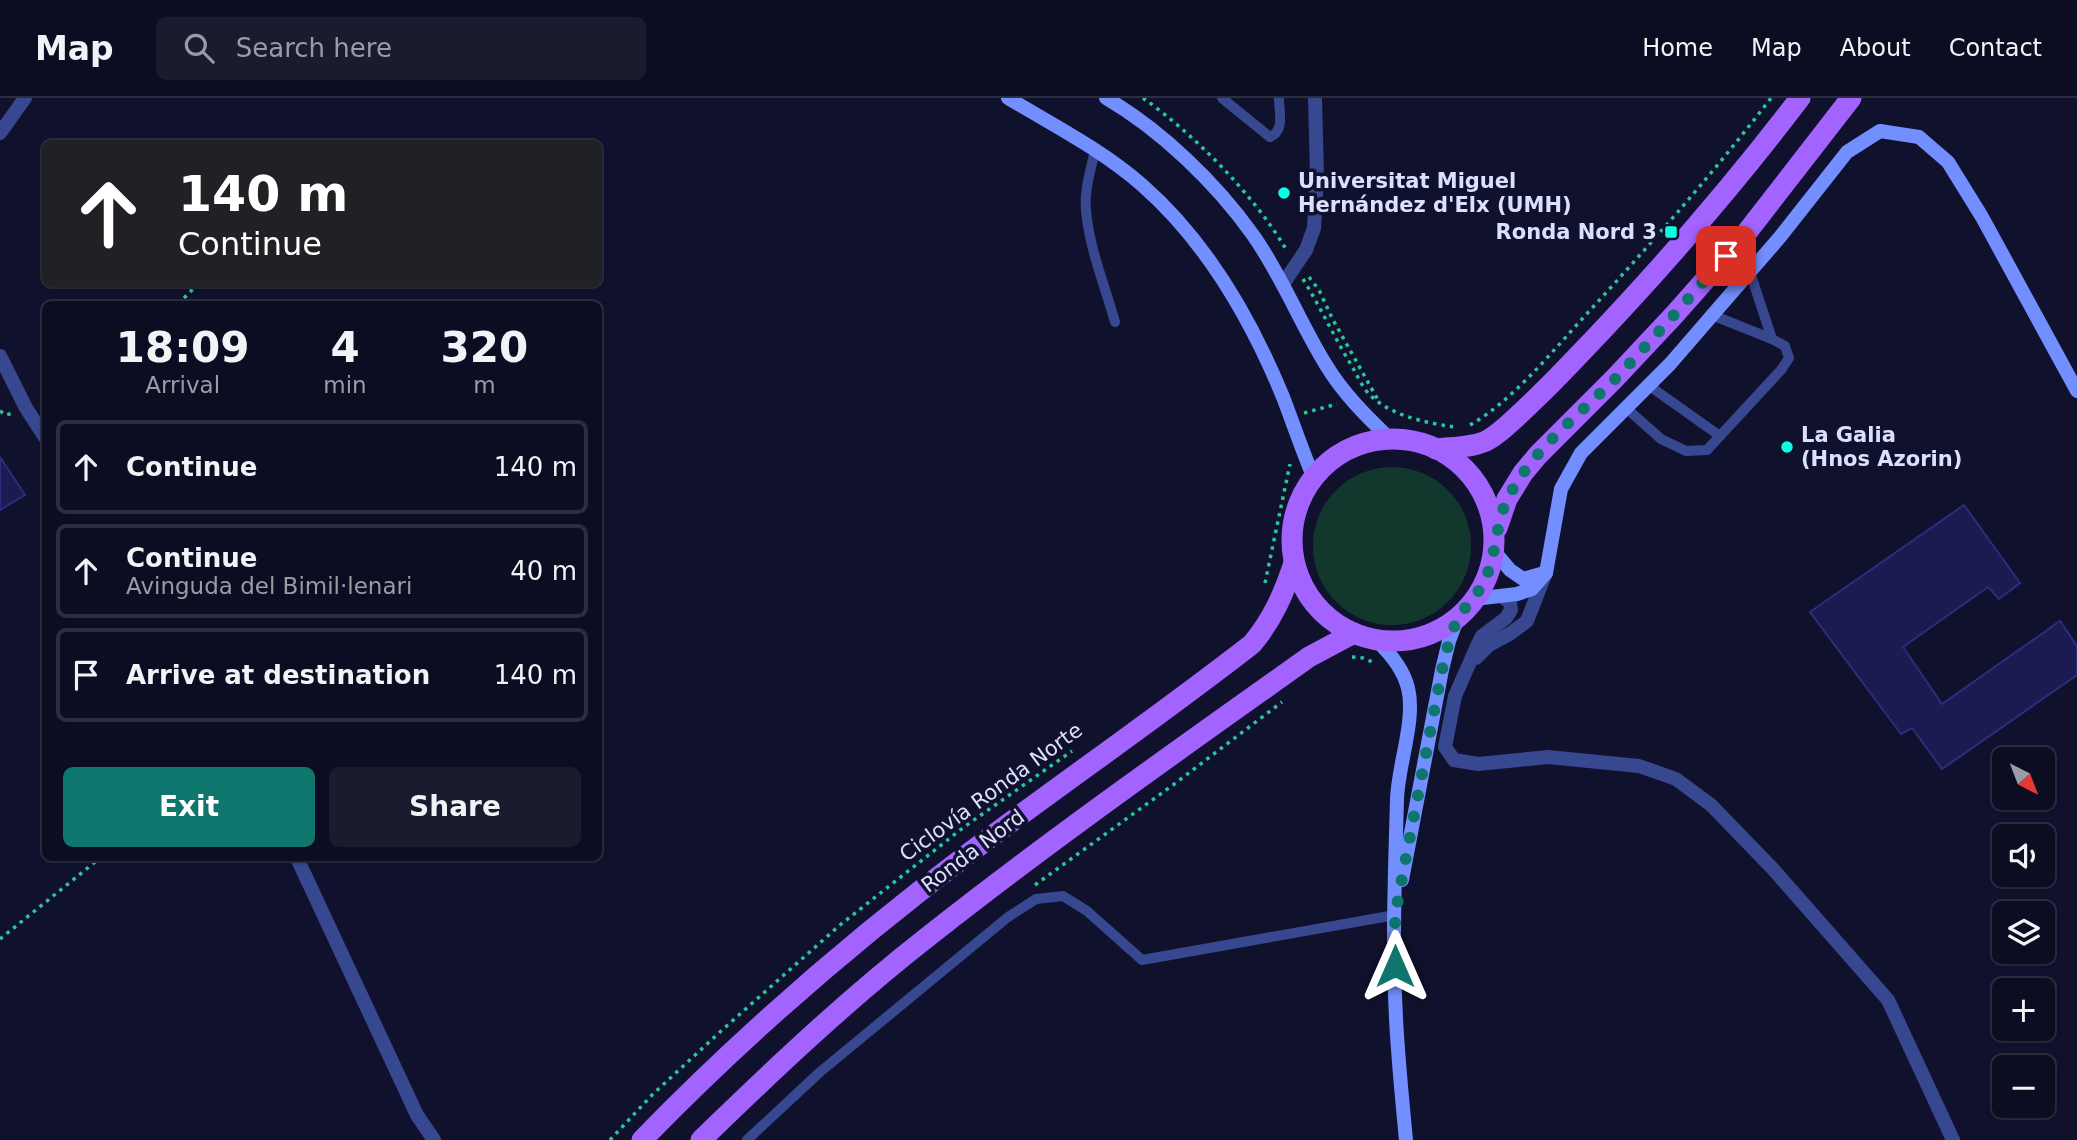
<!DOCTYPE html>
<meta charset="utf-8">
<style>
:root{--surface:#0c0d22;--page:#1a1b2f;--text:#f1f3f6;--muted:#9a9ca5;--line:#2c2d40;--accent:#0f766e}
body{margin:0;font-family:"DejaVu Sans",sans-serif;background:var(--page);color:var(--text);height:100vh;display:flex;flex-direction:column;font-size:26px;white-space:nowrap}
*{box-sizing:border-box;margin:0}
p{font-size:23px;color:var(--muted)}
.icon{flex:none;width:38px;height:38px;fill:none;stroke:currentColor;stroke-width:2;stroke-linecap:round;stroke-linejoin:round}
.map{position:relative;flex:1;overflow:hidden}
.sheet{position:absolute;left:42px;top:203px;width:560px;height:560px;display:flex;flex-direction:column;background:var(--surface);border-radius:10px;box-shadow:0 2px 5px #0004,0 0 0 2px var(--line)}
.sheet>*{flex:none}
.hud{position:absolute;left:42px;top:42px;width:560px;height:147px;border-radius:10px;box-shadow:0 2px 5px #0004,0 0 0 2px var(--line);background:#202124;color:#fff;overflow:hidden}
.needle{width:46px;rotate:138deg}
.tools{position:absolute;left:1992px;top:649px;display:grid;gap:14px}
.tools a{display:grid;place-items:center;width:63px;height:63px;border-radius:10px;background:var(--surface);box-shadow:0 2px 5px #0004,0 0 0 2px var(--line);font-size:35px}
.pin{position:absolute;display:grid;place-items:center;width:60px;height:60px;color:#fff;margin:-30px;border-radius:14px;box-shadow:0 4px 10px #0006}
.me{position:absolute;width:77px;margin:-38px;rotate:0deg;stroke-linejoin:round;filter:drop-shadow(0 0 5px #0008)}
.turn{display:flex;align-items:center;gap:24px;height:147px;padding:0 21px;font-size:32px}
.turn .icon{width:91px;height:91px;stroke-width:2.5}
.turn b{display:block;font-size:49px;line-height:60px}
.eta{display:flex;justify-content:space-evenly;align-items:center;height:119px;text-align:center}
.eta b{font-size:42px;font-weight:700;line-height:49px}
.cta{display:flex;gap:14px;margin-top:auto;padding:14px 21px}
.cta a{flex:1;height:80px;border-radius:10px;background:var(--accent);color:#fff;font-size:28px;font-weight:700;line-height:80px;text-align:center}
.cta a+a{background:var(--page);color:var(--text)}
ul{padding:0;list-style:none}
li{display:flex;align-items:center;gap:21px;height:94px;margin:0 14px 10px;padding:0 7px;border:4px solid var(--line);border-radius:10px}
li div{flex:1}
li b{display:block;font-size:26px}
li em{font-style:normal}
header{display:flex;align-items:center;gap:42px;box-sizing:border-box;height:98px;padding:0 35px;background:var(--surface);border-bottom:2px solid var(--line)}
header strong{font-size:33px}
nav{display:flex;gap:38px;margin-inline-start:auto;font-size:24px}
.search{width:490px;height:63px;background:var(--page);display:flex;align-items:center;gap:18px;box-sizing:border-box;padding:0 24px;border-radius:10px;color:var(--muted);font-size:26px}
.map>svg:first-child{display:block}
.green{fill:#12382e}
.building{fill:#1a1b50;stroke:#2b2d7d;stroke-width:2}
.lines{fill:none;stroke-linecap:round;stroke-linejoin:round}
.path{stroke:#28c79a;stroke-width:3.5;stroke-dasharray:3.5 5;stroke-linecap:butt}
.lane{stroke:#384890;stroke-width:10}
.street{stroke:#384890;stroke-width:14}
.secondary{stroke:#738fff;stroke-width:14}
.primary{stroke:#a263ff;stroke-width:21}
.route{stroke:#0f766e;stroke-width:12;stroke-dasharray:0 21.6}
.poi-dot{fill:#08ffe1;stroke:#10112d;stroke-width:2.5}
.labels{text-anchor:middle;stroke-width:7;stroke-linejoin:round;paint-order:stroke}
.poi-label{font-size:21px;font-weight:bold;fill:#dce0ff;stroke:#10112d;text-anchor:start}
.street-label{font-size:21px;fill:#dce0ff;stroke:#10112d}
</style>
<header>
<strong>Map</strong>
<div class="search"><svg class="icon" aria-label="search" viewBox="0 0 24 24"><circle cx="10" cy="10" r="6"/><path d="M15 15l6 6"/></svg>Search here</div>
<nav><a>Home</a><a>Map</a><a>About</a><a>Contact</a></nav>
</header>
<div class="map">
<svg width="2077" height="1042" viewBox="0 0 2077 1042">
<rect width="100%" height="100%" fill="#10112d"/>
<circle class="green" cx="1392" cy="448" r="79"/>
<g class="building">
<polygon points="0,359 25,397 0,412"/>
<polygon points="1964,407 2020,485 1999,501 1988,489 1903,549 1942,606 2060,523 2077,548 2077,577 1942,671 1912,630 1901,636 1810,514"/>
</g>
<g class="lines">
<g class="path">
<path d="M1143,0C1195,37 1255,98 1287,153"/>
<polyline points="1309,179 1319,192 1332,220 1378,302"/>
<path d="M1303,181C1321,210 1335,241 1353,270C1358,279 1363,291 1371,298C1392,318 1427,325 1455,329"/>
<polyline points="178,206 198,186"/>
<polyline points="0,313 6,317 13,315"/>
<polyline points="1304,315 1337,306"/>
<path d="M1470,327C1511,304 1551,255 1583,220C1648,149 1712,77 1771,0"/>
<polyline points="1265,485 1290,366"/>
<polyline points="1352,559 1363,560 1375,565"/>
<polyline points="1035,787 1173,687 1282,604"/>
<polyline points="0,841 100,760"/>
<polyline points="610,1042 652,997 721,933 840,827 964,729 1072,653"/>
</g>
<g class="lane">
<path d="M1222,0L1270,39C1285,33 1279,14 1279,0"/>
<path d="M1095,52C1091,72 1084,91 1086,112C1089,150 1105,188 1115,224"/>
<polyline points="1750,174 1772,241"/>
<polyline points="1648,287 1720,338"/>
<polyline points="1626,310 1661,341 1686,353 1707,352 1781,272 1789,260 1785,248 1772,241 1712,217"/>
<polyline points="747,1042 820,974 1008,819 1036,801 1063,798 1087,813 1142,862 1395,817"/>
</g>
<g class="street">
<polyline points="0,35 25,0"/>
<polyline points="1283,186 1306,152 1314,130 1317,78 1315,0"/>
<polyline points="0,258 26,310 46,341"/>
<polyline points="1501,498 1510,504 1511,512 1506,520 1482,538 1477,548 1455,598 1445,649 1454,662 1478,666 1548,659 1639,668 1676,681 1711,707 1773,771 1888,902 1953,1042"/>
<polyline points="1476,560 1489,547 1511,535 1527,523 1545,477"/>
<polyline points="297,760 417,1017 434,1042"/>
</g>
<g class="secondary">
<path d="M1008,0C1053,27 1102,52 1142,87C1206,143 1251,221 1283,299C1293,325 1302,352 1313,378"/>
<path d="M1106,0C1161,32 1216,85 1253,137C1282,178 1300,225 1326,267C1343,295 1365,317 1388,339"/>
<polyline points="1494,453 1510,472 1523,481 1544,475"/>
<polyline points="1546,475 1561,391 1581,355 1670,266 1780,139 1847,54 1880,33 1919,39 1948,64 1982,119 2077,293"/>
<polyline points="1474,501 1517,496 1532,491 1546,475"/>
<path d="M1376,542C1390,555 1403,570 1408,590C1416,622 1398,667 1397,701C1395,773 1392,847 1396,920C1398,960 1402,1001 1406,1042"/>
<polyline points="1402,782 1442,572 1449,543 1458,519"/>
</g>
<g class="primary">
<circle cx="1393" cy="442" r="101"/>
<path d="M1436,351C1452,349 1473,350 1488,342C1502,334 1513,322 1525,311C1542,295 1558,279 1574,262C1654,179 1730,92 1800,0"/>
<polyline points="1497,430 1507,401 1523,375 1538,357 1615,280 1675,216 1744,138 1851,0"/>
<path d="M642,1042C744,937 855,841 972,753C1065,683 1161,617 1252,546C1273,521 1284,495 1294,465"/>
<path d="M701,1042C773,972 846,903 925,841C1050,742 1180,651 1309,559L1354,535"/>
</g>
</g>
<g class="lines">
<path class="route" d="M1395,868V817L1442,572C1446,555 1450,536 1458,521C1465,507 1478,497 1485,482C1497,455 1495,426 1508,400C1532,352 1578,318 1615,281C1653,241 1690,199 1726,158"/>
</g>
<g class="poi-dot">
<circle cx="1284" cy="95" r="7"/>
<rect x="1664" y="127" width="14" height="14" rx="3.5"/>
<circle cx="1787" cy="349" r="7"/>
</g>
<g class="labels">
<g class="poi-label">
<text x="1298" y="90">Universitat Miguel<tspan x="1298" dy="24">Hernández d'Elx (UMH)</tspan></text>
<text x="1657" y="141" text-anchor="end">Ronda Nord 3</text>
<text x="1801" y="344">La Galia<tspan x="1801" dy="24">(Hnos Azorin)</tspan></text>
</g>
<g class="street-label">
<text transform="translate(991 694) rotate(-36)" y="7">Ciclovía Ronda Norte</text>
<text transform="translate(973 753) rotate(-37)" y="7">Ronda Nord</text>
</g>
</g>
</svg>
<div class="tools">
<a><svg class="needle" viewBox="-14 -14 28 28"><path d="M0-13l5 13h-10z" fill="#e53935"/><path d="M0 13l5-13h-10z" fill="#9a9ca5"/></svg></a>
<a><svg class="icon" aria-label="sound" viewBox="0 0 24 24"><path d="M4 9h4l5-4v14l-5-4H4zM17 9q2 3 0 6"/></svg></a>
<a><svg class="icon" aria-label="layers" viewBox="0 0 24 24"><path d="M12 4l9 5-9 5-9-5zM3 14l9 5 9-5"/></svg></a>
<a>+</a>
<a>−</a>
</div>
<div class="pin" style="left:1726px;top:158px;background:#d93025"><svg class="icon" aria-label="arrive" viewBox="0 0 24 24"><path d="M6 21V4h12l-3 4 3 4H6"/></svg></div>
<svg class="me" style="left:1395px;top:868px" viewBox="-20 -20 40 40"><path d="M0-17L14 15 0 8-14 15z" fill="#0f766e" stroke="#fff" stroke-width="4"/></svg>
<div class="hud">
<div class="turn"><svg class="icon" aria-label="ahead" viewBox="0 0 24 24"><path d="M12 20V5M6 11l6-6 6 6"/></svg><div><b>140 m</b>Continue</div></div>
</div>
<section class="sheet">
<div class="eta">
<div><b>18:09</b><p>Arrival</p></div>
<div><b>4</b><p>min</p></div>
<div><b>320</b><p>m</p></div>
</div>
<ul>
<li><svg class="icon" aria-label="ahead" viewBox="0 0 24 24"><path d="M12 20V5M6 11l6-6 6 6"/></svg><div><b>Continue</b></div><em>140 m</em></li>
<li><svg class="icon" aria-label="ahead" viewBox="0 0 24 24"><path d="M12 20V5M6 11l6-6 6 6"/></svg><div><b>Continue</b><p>Avinguda del Bimil·lenari</p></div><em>40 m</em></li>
<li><svg class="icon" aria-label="arrive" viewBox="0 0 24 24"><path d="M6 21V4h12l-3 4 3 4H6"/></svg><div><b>Arrive at destination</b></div><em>140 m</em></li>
</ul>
<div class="cta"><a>Exit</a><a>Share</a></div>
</section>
</div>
